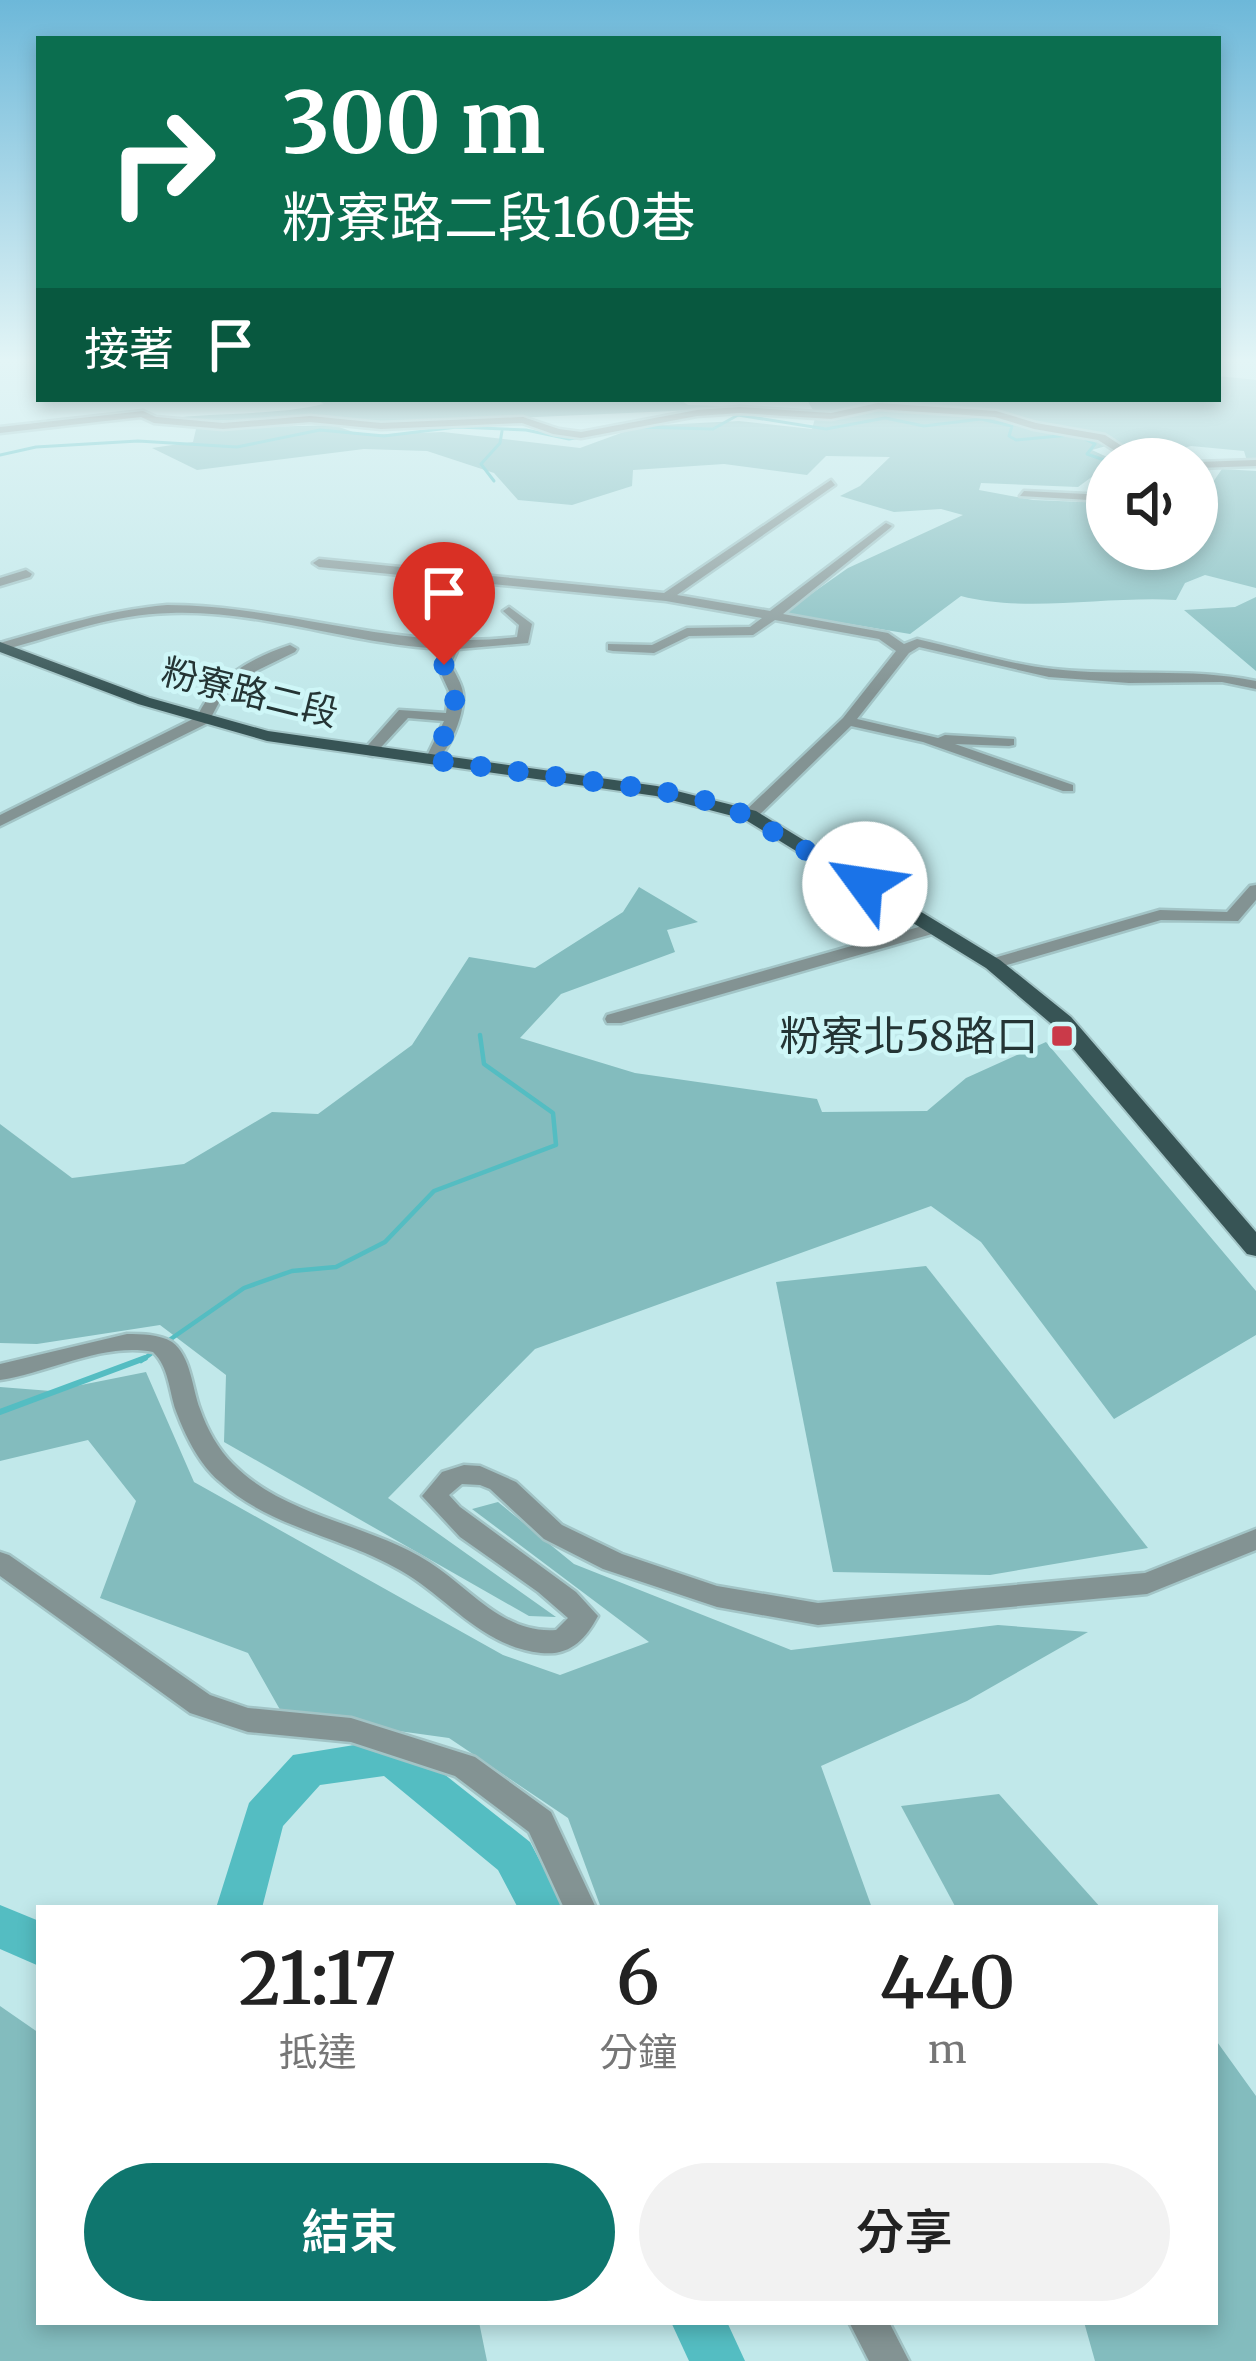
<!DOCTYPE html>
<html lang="zh-TW">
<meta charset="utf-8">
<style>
:root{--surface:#fff;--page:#f2f2f2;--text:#222;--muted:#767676;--accent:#0f766e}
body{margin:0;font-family:Merriweather,"Noto Sans TC",serif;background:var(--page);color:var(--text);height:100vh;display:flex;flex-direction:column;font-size:45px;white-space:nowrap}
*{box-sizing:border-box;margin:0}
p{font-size:39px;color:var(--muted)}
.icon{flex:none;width:66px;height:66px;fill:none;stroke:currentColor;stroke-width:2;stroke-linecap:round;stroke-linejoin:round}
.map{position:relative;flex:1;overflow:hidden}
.details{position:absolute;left:36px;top:1905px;width:1182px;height:420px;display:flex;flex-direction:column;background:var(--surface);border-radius:0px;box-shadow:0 6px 18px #0003}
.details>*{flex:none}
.top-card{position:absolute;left:36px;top:36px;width:1185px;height:366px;border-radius:0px;box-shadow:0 6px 18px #0003;background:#0b6e4f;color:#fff;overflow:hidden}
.tools{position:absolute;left:1086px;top:438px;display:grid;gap:24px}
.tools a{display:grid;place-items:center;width:132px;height:132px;border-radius:50%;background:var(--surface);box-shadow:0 6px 18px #0003;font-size:60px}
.pin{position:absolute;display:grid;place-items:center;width:102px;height:102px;color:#fff;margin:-123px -51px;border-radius:50% 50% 50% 0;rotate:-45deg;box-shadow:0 0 12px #0007}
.pin .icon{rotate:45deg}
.me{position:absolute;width:132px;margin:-66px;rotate:301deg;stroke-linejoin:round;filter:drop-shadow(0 0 9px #0008)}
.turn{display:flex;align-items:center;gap:42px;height:252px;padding:0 48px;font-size:54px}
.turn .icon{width:156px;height:156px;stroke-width:2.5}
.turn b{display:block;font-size:84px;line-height:102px}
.then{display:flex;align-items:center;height:114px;padding:0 48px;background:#0003;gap:24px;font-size:45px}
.eta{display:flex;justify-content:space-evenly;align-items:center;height:204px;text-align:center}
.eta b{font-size:72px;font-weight:600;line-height:84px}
.button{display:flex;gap:24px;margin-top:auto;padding:24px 48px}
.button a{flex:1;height:138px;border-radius:72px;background:var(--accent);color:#fff;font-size:48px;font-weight:600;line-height:138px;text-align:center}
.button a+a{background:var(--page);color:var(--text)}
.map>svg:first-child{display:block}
.green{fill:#83bcbe}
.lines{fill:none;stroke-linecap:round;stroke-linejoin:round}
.stream-far2{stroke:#54bdc2;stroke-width:3}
.stream-far1{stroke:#54bdc2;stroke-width:4.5}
.stream{stroke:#54bdc2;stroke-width:6}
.river{fill:#54bdc2;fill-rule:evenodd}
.minor-casing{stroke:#a2c4c6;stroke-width:5}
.major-casing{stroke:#a2c4c6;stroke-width:4}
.minor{fill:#839393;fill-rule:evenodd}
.major{fill:#375455;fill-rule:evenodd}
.route{stroke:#1a73e8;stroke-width:21;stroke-dasharray:0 37.8}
.poi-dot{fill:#ca3a49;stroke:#cef6f7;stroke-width:4.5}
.labels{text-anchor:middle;stroke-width:9;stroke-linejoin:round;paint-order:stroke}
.far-street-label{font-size:36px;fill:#243434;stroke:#cef6f7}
.poi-label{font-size:42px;fill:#243434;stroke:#cef6f7;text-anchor:end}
</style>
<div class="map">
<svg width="1256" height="2361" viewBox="0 0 1256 2361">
<rect width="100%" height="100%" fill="#c1e8ea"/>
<g class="green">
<path d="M1218,376L1256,380V462L1247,461L1244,451L1191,446L1150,457L1113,444L1092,450L1107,457L1142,459H1107V475L1093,476L1078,487L981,483L979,490L1033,500L1107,503V549H1197V496L1204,495L1222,469L1256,471V588L1205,575L1185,583L1176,600C1108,596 1025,613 961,596L910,634L784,613L848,568L963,515L941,509L894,512L840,496L860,486L890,457L826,456L807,475L724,464L633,470L632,486L572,505L518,500L494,473L427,451L364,449L197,470L152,448L193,442L196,429L334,425L361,435L443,432L580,448L640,426L739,421L812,429L816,415L807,400L799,399H1218Z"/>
<path d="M315,399H679L688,405L765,407L378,424L164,419C217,412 272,416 324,404Z"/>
<polygon points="1256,597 1256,671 1184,610 1235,607"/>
<polygon points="639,887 698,922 667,930 675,952 561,994 520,1038 635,1073 817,1099 822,1112 927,1111 966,1078 1046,1042 1256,1291 1256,1335 1114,1419 981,1242 931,1206 535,1349 388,1498 556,1617 529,1616 224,1442 226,1375 160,1325 37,1344 0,1343 0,1124 72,1178 184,1164 272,1112 318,1114 412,1045 469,957 535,968 623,912"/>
<polygon points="926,1266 1148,1548 990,1575 833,1572 776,1282"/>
<polygon points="146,1372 194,1482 503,1655 560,1675 649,1642 472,1509 498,1502 574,1564 791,1650 998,1625 1088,1632 967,1701 821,1766 872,1908 601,1908 568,1818 449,1738 283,1715 248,1653 100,1598 136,1501 88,1440 0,1461 0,1387 51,1391"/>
<polygon points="999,1794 1101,1908 956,1908 901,1806"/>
<polygon points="0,2006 39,2033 39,2322 479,2322 487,2361 0,2361"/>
<polygon points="1215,2039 1256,2096 1256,2361 1095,2361 1084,2322 1215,2322"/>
</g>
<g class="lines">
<g class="stream-far2">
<polyline points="634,427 713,429 738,415 826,429 885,418 924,426 981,419 1012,426 1009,436 1016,440 1070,435"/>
<polyline points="1081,437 1095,444 1087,454 1107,461"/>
<polyline points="0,455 36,447 138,441 237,447 320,430 384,436 457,427 526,430 569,439 611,432"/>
<polyline points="494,481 481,464 500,443 502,431"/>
</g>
<g class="stream-far1">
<polyline points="165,1343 244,1288 292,1271 336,1267 385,1242 434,1191 556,1145 553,1113 484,1064 480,1035"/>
<polyline points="141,1361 156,1350"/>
</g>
<polyline class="stream" points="0,1412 145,1358"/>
<g class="river">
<polygon points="391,1739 406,1744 530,1842 565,1908 518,1908 498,1870 384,1776 320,1785 283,1826 262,1908 216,1908 249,1803 293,1755"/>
<polygon points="0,1905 39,1921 39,1966 0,1949"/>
<polygon points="671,2322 727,2322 745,2361 689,2361"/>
</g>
<defs>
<g id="minor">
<polygon points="878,403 996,411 1036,423 1105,435 1128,450 1158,459 1120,454 1098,440 1034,429 995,417 878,409 831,419 740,413 697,416 581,438 553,434 522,423 381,429 310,422 223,429 154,423 141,417 0,433 0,427 143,411 156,417 223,423 310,416 381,423 523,417 559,429 581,432 697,410 740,407 831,413"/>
<polygon points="1256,460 1256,466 1197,468 1197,462"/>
<path d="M831,480L835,485L677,595L770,611L886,523L892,526L890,528L783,614L888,633L904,644L917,639C962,649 1007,664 1053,669C1120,677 1190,667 1256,681V689L1222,682L1129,683L1049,677L919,647L909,653L857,719L938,738L945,735L1014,739V745L1009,746L955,744L1073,785V791H1063L923,742L851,726L756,818H744V812L843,718L896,651L879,639L775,620L753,635L689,636L654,653L613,651L608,650V644L652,645L687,628L750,627L762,618L666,601L319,567L313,563L319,559L664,593Z"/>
<polygon points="1024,491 1107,495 1107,501 1020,496"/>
<polygon points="26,570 32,574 30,577 0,586 0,578"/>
<path d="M167,605C285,605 398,652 517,637L519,625L503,611L509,607L532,624L528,643L458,649L451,665C455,673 462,684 463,693C465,715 449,753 432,764L425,760L444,721L408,718L373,756L361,753L399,710L446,713L449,691L437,665L445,649C352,645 263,610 171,613C112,614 56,636 0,651V643C55,627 109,610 167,605Z"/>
<path d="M290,645L297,649L295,652L242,678L222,697L208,723L0,826V815L197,717C215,678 251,658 290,645Z"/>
<polygon points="1256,885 1256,900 1238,921 1161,920 993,969 984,964 987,960 1160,910 1227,912 1250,886"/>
<polygon points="933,923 942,928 939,932 621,1023 607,1023 605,1019 607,1015"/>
<path d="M127,1334C141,1334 159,1334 172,1342C191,1356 192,1388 200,1409C207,1429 218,1449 233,1464C285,1517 368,1523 429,1562C470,1588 503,1634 556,1630L568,1618L538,1592L460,1537L422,1496L442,1472L464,1465L480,1466L516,1482L562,1525L622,1554L717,1586L818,1603L1145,1573L1256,1529V1550L1147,1594L818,1625L717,1607L603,1569L544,1539L490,1489L480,1485L462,1484L449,1495L460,1507L576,1592L598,1616C585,1640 570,1656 541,1653C485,1647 452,1603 408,1575C348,1537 272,1530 219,1481C199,1464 185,1435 176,1411C169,1391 169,1367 153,1352C103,1342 49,1373 0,1380V1364Z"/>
<polygon points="0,1552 9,1555 210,1695 248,1708 351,1718 475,1757 551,1812 596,1908 564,1908 529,1832 455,1776 351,1742 248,1732 190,1713 0,1576"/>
<polygon points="849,2322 889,2322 909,2361 869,2361"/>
</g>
<polygon id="major" points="0,642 150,698 268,731 657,786 756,811 1000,960 1071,1017 1256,1232 1256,1256 1247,1254 1055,1027 986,968 744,819 656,796 267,741 138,704 0,652"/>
</defs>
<use href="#minor" class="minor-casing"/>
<use href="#major" class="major-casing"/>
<use href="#minor" class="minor"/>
<use href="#major" class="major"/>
</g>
<linearGradient id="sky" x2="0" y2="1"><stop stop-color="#6db8d9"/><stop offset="0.52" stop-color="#e3f5f6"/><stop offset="1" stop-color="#e3f5f6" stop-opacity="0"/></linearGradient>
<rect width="1256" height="694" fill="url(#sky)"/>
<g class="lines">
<path class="route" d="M444,665C468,696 447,729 432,760L657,790L726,805L865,884"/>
</g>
<rect class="poi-dot" x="1050" y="1024" width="24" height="24" rx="6"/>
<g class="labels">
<g class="far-street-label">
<text transform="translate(250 692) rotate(14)" y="13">粉寮路二段</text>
</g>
<g class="poi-label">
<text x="1038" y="1051">粉寮北58路口</text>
</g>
</g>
</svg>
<div class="tools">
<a><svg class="icon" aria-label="sound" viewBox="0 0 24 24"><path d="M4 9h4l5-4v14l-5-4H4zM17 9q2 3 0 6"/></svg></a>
</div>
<div class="pin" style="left:444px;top:665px;background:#d93025"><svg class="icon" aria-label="arrive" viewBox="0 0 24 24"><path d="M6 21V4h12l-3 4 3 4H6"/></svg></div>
<svg class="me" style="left:865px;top:884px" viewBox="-20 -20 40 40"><circle r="19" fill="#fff"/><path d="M0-13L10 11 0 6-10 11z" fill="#1a73e8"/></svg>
<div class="top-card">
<div class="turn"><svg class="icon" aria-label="right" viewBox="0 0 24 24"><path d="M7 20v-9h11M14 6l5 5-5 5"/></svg><div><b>300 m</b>粉寮路二段160巷</div></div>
<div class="then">接著<svg class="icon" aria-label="arrive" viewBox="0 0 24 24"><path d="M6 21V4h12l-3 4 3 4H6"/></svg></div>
</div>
<section class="details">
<div class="eta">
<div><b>21:17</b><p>抵達</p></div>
<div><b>6</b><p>分鐘</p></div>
<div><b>440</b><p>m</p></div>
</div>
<div class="button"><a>結束</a><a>分享</a></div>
</section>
</div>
